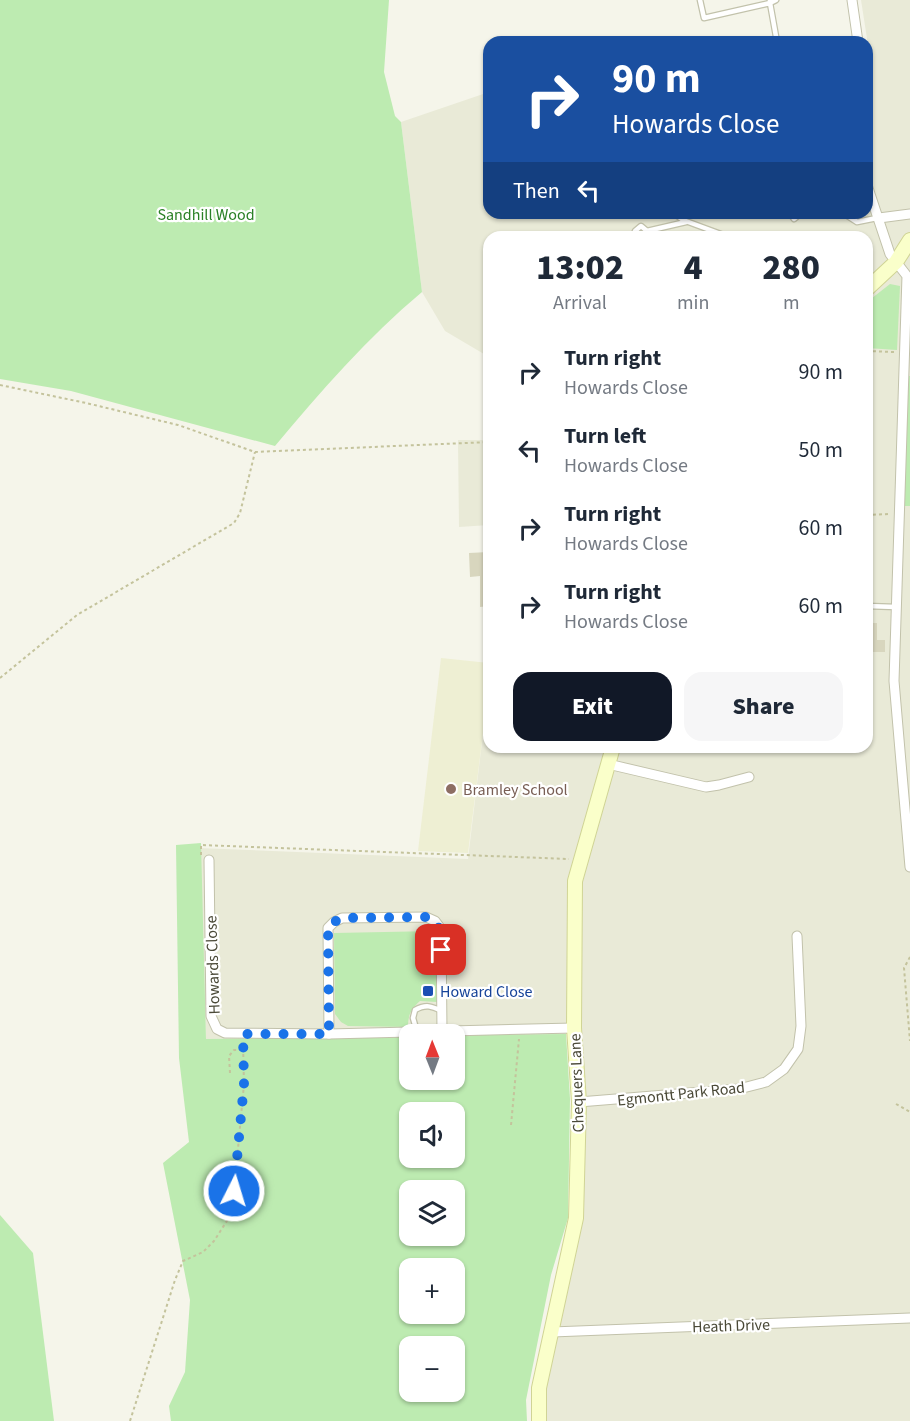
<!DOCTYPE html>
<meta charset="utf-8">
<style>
:root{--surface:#fff;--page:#f6f6f7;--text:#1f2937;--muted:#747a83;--accent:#111827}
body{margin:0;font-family:"Source Sans 3",sans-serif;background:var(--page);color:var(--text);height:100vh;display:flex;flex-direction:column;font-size:22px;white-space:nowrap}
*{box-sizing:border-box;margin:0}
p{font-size:20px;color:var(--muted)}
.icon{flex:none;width:33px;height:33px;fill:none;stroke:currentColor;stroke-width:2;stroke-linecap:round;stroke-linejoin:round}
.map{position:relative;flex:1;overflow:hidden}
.panel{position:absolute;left:483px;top:231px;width:390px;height:522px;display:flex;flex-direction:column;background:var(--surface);border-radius:18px;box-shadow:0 2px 4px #0004}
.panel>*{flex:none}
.banner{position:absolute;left:483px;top:36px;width:390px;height:183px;border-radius:18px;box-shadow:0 2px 4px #0004;background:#1a4fa0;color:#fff;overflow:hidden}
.needle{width:39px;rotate:359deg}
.fabs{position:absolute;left:399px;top:1024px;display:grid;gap:12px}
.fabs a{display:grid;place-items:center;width:66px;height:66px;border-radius:12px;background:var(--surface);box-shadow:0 2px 4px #0004;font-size:30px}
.pin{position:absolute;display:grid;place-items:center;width:51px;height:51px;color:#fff;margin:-26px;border-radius:12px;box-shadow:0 3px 9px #0006}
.me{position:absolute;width:66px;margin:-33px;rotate:5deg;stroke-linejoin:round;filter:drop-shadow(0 0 4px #0008)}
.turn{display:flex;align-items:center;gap:21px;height:126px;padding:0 30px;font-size:27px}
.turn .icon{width:78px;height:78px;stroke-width:2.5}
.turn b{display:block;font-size:42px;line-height:51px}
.then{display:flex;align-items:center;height:57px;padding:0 30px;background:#0003;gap:12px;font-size:22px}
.eta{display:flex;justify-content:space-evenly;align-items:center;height:102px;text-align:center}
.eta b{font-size:36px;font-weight:800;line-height:42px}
.button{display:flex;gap:12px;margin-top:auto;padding:12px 30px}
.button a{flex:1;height:69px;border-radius:18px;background:var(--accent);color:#fff;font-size:24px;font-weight:800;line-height:69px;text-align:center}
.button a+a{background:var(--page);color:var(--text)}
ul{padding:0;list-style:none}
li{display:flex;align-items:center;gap:18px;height:78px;padding:0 30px}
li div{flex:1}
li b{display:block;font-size:22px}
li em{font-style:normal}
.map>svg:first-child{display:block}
.residential{fill:#e9ead7}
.education{fill:#eeefd3}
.green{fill:#bdebb1;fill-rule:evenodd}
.building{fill:#d8d6be}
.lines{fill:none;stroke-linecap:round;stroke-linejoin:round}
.service-casing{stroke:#c2c2ab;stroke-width:7}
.minor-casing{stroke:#c2c2ab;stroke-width:11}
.secondary-casing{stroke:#d0d495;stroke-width:16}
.path{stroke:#c4c39c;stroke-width:2;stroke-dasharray:3 3;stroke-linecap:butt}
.service{stroke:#fff;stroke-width:4.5}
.minor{stroke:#fff;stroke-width:9}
.secondary{stroke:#faffca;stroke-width:14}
.route{stroke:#1a73e8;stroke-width:10;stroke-dasharray:0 18}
.education-dot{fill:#8d6e63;stroke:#fff;stroke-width:2}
.transit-dot{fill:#1a4fb4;stroke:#fff;stroke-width:2}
.labels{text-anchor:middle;stroke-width:4.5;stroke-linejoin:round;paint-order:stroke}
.park-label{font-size:16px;fill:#2a8026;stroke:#fff}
.education-label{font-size:16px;fill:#785e54;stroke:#fff;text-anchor:start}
.street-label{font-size:16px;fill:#4a4937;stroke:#fff}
.transit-label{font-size:16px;fill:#164399;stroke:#fff;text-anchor:start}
</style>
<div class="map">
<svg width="910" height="1421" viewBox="0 0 910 1421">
<rect width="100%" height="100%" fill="#f5f5ea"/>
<g class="residential">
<polygon points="861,0 910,0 910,1421 545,1421 543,1406 576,1218 582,1031 566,1034 206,1039 198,848 468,859 484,725 489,726 489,747 867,747 867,237 489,237 489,357 445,331 422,292 401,122 489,92 489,213 867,213 867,79 873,77"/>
<polygon points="458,440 489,440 489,525 459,527"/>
</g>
<polygon class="education" points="441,658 489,663 489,726 484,725 468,853 418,851"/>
<g class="green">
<path d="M0,0H389L384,72L395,116L401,122L422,292C367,338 321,391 275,446L71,391L0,379Z"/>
<polygon points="890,284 900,286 897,350 867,348 867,302"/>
<polygon points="907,376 910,376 910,506 904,506"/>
<path d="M201,843L206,1039L409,1036L410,1080H454L455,1035L566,1034L570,1099L568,1218L551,1275L526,1400L527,1421H171L169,1406L185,1372L190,1300L163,1163L189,1142L179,1058L176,845ZM410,1113H454V1158H410ZM410,1191H454V1236H410ZM410,1269H454V1314H410ZM410,1347H454V1392H410Z"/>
<path d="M435,931L437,1002L420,1001C411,1009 408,1015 408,1027L348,1026L341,1022L335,1014L334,933Z"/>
<polygon points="0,1215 33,1253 54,1421 0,1421"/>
</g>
<g class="building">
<polygon points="489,552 489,606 480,607 480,576 470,577 469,553"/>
<polygon points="867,623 877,623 877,640 885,640 885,652 867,652"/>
</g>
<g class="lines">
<defs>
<g id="service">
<polyline points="700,0 704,18 770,3 777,42"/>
<polyline points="770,0 770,3 776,0"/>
<polyline points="673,213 683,220 729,237"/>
<polyline points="790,213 794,219 801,213"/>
<polyline points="843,213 857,222 877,218"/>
<polyline points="647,231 686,222"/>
<polyline points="638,237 635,231 641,226 647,231 644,237"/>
<polyline points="867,606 896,607"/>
<path d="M417,1032L413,1018L415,1010C426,1004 431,1006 442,1011"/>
</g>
<g id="minor">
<polyline points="852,0 858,42"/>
<polyline points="867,185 890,254 907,276 894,681 910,867"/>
<polyline points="879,218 910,214"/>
<polyline points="608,764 706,787 719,785 749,777"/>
<polyline points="209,860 211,1016 217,1029 225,1033 329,1034 574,1028"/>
<polyline points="329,1034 328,928 334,922 342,918 426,917 435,921 441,929 442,1032"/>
<polyline points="579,1102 739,1089 766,1082 784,1069 798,1049 801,1026 797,936"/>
<polyline points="552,1332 910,1318"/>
</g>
<g id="secondary">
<polyline points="867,289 896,262 910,240"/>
<polyline points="539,1421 539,1388 576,1218 579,1102 574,1028 575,881 613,747"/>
</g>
</defs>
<use href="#service" class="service-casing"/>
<use href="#minor" class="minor-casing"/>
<use href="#secondary" class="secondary-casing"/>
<g class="path">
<polyline points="867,351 894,352"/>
<polyline points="0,385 86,403 178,425 255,452 489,442"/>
<polyline points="867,515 890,514"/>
<polyline points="0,678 77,615 234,523 240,513 255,452"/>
<polyline points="201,855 201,845 569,859"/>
<polyline points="910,957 904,968 910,1041"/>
<polyline points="230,1073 229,1056 234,1050 243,1050"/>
<polyline points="896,1104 910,1112"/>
<polyline points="511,1125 519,1039"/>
<polyline points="130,1421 175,1280 183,1261 203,1252 214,1241 232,1213 244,1084 243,1043"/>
</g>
<use href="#service" class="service"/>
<use href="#minor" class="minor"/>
<use href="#secondary" class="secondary"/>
</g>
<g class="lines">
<path class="route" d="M234,1191L244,1084L243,1034H329L328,928L334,922L342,918L426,917C442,924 441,933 441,950"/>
</g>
<circle class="education-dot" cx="451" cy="789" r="6"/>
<rect class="transit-dot" x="422" y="985" width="12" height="12" rx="3"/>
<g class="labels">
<g class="park-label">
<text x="206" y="220">Sandhill Wood</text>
</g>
<g class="education-label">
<text x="463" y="795">Bramley School</text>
</g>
<g class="street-label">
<text transform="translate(212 965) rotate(-92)" y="6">Howards Close</text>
<text transform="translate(576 1083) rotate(-92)" y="6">Chequers Lane</text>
<text transform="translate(681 1093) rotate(-6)" y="6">Egmontt Park Road</text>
<text transform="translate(731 1325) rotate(-2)" y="6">Heath Drive</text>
</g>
<g class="transit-label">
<text x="440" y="997">Howard Close</text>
</g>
</g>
</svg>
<div class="fabs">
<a><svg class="needle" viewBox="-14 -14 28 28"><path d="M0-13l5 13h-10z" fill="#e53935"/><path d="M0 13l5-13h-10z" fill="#747a83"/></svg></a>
<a><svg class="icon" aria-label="sound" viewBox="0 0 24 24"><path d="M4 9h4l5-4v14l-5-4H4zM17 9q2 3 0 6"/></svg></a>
<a><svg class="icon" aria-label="layers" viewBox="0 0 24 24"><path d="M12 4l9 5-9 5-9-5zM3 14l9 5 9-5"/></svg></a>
<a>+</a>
<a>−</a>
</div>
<div class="pin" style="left:441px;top:950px;background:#d93025"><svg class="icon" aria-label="arrive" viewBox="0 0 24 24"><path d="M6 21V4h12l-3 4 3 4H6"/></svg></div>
<svg class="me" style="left:234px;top:1191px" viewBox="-20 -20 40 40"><circle r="17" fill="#1a73e8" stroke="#fff" stroke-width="3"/><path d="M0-11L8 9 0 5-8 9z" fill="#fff"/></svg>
<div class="banner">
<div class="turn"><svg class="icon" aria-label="right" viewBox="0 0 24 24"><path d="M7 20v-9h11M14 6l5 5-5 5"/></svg><div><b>90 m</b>Howards Close</div></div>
<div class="then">Then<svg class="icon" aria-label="left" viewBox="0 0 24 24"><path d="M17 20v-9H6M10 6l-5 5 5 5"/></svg></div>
</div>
<section class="panel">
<div class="eta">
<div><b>13:02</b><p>Arrival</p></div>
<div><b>4</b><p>min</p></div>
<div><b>280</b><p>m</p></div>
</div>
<ul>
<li><svg class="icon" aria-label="right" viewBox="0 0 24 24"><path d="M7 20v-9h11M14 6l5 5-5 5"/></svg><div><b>Turn right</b><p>Howards Close</p></div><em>90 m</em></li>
<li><svg class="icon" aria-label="left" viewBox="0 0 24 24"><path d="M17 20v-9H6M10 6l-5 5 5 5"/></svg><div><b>Turn left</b><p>Howards Close</p></div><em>50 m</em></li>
<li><svg class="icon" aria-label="right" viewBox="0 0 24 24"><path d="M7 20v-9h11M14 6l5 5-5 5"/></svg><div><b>Turn right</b><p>Howards Close</p></div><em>60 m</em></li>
<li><svg class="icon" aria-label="right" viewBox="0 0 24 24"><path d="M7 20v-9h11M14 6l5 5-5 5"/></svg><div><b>Turn right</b><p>Howards Close</p></div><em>60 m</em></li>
</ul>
<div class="button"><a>Exit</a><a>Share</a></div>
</section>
</div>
